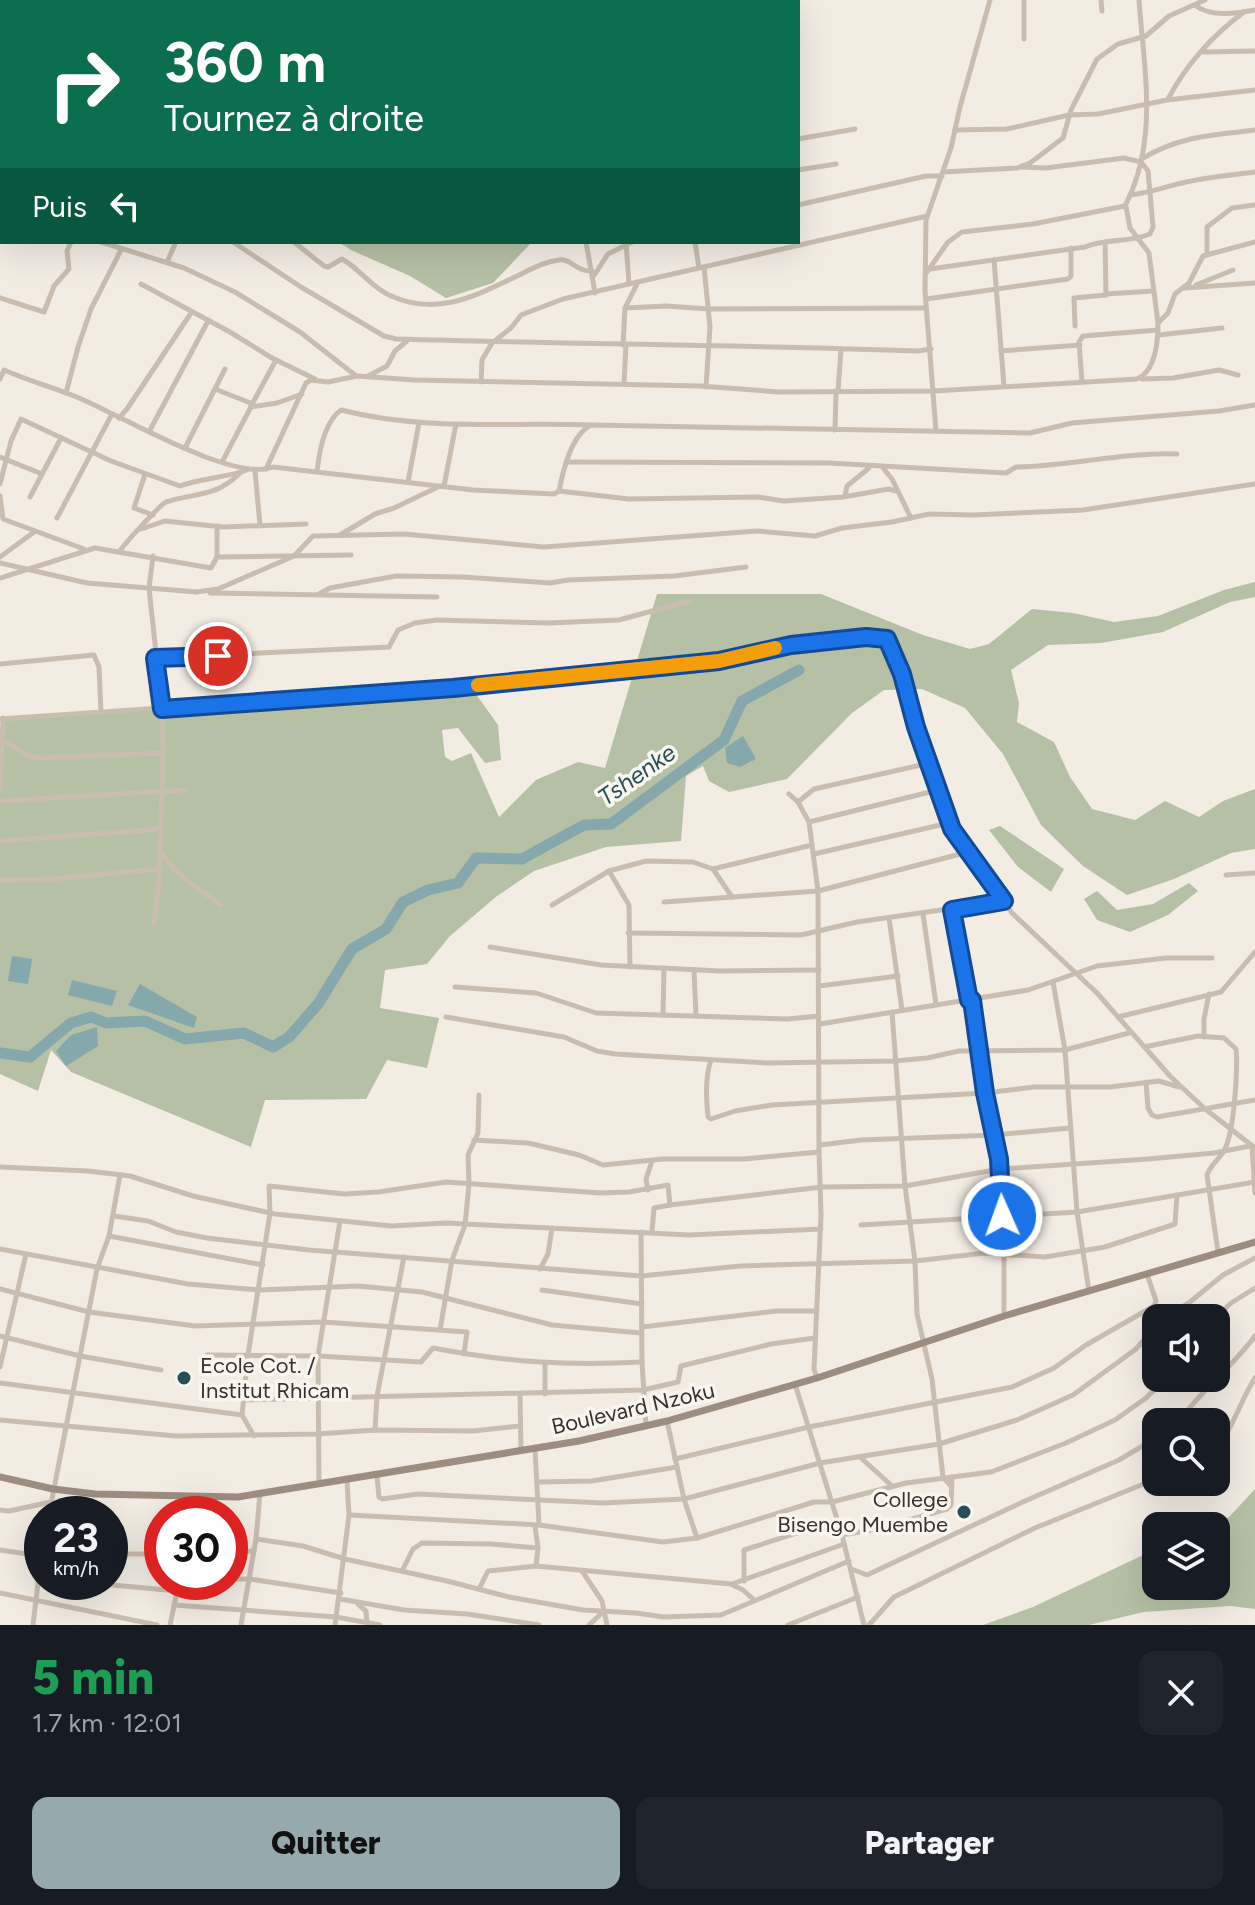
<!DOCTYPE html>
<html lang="fr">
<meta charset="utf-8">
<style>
:root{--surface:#171b24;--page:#20242c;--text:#f1f3f6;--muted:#9ea1a6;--accent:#96aaae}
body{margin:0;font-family:Figtree,sans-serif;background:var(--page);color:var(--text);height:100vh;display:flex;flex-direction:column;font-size:30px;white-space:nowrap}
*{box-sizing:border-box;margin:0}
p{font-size:26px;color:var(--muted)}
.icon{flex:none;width:44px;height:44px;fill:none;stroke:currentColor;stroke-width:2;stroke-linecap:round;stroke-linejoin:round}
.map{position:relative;height:1625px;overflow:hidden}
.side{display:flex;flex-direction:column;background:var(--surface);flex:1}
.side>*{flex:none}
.banner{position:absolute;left:0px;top:0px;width:800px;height:244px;box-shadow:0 8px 32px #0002;background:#0b6e4f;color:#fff;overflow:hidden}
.tools{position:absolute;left:1142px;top:1304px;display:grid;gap:16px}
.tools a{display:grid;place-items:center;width:88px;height:88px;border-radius:16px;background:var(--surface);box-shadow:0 8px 32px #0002;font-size:40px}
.speed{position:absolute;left:24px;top:1496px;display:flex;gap:16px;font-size:40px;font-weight:700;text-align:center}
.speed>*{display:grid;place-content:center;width:104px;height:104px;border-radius:50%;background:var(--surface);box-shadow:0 8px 32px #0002;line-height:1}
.speed small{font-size:20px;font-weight:400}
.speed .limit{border:12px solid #d22;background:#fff;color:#111}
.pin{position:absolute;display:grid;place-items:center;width:68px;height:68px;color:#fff;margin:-34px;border:4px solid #fff;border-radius:50%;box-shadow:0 2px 8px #0007}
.me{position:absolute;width:88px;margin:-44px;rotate:358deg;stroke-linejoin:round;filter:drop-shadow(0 0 6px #0008)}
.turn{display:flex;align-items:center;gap:28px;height:168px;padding:0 32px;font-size:36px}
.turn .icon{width:104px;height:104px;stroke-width:2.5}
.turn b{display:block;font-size:56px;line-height:68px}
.then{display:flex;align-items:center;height:76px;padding:0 32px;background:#0003;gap:16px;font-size:30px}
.round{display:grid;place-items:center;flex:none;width:84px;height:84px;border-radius:16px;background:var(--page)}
.summary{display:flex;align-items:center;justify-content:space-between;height:136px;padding:0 32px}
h1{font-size:48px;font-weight:800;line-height:60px;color:#1e9e55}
.button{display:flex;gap:16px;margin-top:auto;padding:16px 32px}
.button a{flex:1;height:92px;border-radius:16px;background:var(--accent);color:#111;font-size:32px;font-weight:800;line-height:92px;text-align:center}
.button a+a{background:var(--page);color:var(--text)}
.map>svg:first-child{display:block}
.green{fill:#b5c0a4}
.water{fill:#85a8ac}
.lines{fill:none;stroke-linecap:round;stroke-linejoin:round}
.river{stroke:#85a8ac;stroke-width:11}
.street{stroke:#c9bdb0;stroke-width:5}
.secondary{stroke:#9d8d81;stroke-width:7}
.route-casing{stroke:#114b97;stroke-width:20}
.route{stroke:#1a73e8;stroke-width:14}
.slow{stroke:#f59e0b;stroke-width:14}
.poi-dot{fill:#265057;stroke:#f9f5ef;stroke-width:3}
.labels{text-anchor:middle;stroke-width:7;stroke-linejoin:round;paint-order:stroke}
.poi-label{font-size:22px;fill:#39312d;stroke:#f9f5ef;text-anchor:start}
.street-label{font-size:22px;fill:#39312d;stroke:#f9f5ef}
.water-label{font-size:24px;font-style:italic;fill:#265057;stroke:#f9f5ef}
</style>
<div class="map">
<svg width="1255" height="1625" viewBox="0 0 1255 1625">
<rect width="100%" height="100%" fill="#f2ece3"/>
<g class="green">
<polygon points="88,0 364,0 367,2 92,2"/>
<polygon points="338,242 532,242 493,283 446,298 410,276 353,251"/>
<polygon points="1255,582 1255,597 1230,602 1163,632 1101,643 1048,645 1011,670 1019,703 1017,722 1054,742 1070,777 1092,809 1135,820 1165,801 1199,817 1223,801 1255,789 1255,849 1231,853 1174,879 1127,895 1083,866 1041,825 1003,754 965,708 922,689 884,690 852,713 787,779 729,792 709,781 703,766 686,776 681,841 606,847 534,871 497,896 450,936 427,964 385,970 380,1008 439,1018 427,1068 387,1060 366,1099 265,1100 251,1147 71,1072 51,1050 38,1091 0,1074 0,789 3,718 453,688 473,690 498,725 501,760 485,763 458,728 442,730 445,757 452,761 471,753 499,817 536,780 578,762 605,768 657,594 821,594 923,635 970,649 989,644 1032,609 1073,613 1114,622 1158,616 1224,590"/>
<polygon points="1000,826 1064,869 1051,892 1018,867 989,830"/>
<polygon points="1189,883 1198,891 1168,915 1130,932 1097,920 1084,899 1097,891 1117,910 1153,904"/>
<polygon points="1255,1489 1255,1609 1230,1606 1144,1612 1089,1625 983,1625 1033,1607 1156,1549 1156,1586 1216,1586 1216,1526 1209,1526 1229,1517"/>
</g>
<g class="water">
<polygon points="743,736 756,759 740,767 727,763 725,748"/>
<polygon points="12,956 32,959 28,984 8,981"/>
<polygon points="72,980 117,991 112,1006 68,995"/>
<polygon points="140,984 197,1017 194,1028 128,1005"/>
<polygon points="97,1027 98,1046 66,1066 56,1051 71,1035"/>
</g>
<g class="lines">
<polyline class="river" points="0,1053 30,1057 71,1023 91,1017 106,1023 145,1021 185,1039 244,1033 273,1047 289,1037 318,1004 352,949 386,929 403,902 428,890 458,883 476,858 522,859 584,825 611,824 724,740 742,701 799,670"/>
<g class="street">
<polyline points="666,0 669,2"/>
<polyline points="1101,0 1102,11"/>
<polyline points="641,2 642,0"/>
<path d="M1196,6C1214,18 1235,13 1255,10"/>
<polyline points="1024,39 1024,0"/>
<polyline points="1203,52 1255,51"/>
<polyline points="0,64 2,58"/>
<path d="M1168,99C1186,65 1213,35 1244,12"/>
<polyline points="0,106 2,107"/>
<polyline points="955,130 1007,129 1069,115 1098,114 1167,100 1255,90"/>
<polyline points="0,139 2,140"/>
<polyline points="798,139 855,129"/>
<path d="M1143,158C1183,135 1211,136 1255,130"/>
<polyline points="798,170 836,164"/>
<polyline points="0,171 2,172"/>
<polyline points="943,172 1017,168 1030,163 1063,138 1071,110 1097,59 1118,44 1146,36 1169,16 1205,0"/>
<polyline points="0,184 2,181"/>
<path d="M1130,195C1150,193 1167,186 1186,182C1208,177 1232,175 1255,172"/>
<polyline points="0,203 2,203"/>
<polyline points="798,205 926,176 942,176"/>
<polyline points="1126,207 1130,228 1149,253 1158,323 1168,313 1175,294 1189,283 1203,256 1255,242"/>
<polyline points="0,237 2,234"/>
<polyline points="101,242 184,268 235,292 300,332 355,375"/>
<path d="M233,242L301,287L384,336L396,339C570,344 744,345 918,351L931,349"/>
<path d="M294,242L324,266L328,267L342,259C360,269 372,288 391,296C436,316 473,297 513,278C528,271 542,262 559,260C571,258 576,272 592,271"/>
<polyline points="586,242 595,293"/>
<polyline points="626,242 629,284"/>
<polyline points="695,242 699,268"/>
<polyline points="1105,242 1106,294 1153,291"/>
<polyline points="1207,254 1207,227 1232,208 1255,205"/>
<polyline points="994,260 1004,386"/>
<polyline points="167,262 176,242"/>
<polyline points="704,267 710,327 706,387"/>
<path d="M930,269L1085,247C1105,238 1129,243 1150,234L1153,227L1148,171L1141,162L1124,158L1046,168L1021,167"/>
<path d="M927,272L948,242L962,232L1033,224L1125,206C1159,140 1144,70 1139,0"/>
<polyline points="593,277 608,254 632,242"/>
<polyline points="141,284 230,332 272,358 315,379"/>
<polyline points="1196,285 1233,270"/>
<polyline points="1185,288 1255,283"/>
<polyline points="0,298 44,312 54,286 69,269 67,251 71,242"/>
<polyline points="926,299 1068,279 1071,276 1071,248"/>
<polyline points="625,308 666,306 709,309 926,308"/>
<polyline points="1075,326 1074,298 1106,295"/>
<polyline points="1158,335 1222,328"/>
<polyline points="623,345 625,308 638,282"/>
<polyline points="1001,351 1080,345"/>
<polyline points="368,376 387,366 395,351 407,341"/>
<path d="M0,379L4,370C29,381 55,388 79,398C120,415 233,483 273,467L473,490L554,494L559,491C563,471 571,435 591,425L1030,433L1072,423L1219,411L1255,405"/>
<polyline points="1142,379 1173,378 1219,370 1238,375"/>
<polyline points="481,382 482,360 492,343 511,328 521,315 563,299 927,216"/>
<polyline points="1082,382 1079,342 1083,336 1158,330"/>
<polyline points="624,384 626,345"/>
<polyline points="215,389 253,404"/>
<polyline points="838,391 841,350"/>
<polyline points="66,393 78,347 91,309 121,250"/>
<polyline points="251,406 276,360"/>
<polyline points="119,418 127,409 191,313"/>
<polyline points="835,430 836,391"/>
<polyline points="936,431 925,291 926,220 951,148 960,107 990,0"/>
<polyline points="149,432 208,321"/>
<polyline points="185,448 225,369"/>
<polyline points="0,457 42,474"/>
<polyline points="222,462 251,407 277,403 302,394"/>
<path d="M567,462L829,463L1006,473L1016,467C1070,466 1123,452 1177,454"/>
<polyline points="883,468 892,479 911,518"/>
<path d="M266,469L306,383L311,380L328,382L357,376L415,380L700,386L779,392L934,391L1137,379C1156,371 1158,342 1158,323"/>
<polyline points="255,471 260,525"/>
<path d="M317,472C319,453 324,422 341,410C422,431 507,422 590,425"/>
<polyline points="145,474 134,508 153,515"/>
<polyline points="408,482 419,423"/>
<path d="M0,484L11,441L21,419L111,461L180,486C201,478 225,478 247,470"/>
<polyline points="444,486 456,424"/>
<polyline points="559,491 629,499 758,497 784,501 843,497 889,489 896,491"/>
<polyline points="0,496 3,519 84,549"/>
<polyline points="845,496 847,486 869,468"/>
<polyline points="30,497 61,438"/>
<polyline points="57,518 112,414"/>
<polyline points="141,529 165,521 223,527 306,524"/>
<polyline points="340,535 375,514 394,508 440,486"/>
<path d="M120,551C124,544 161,504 166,502C197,492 215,498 240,473"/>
<polyline points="153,556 149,588 162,709 163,753 159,883 154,924"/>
<polyline points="0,557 34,532"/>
<polyline points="217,557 217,526"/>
<polyline points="0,563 87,583 197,592"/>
<polyline points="0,578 95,548 211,568 217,557 351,555"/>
<polyline points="196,592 218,589 294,556 313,536 404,534 544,547 757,531 815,536 842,528 892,522 929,514 974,515 1083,510 1255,484"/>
<polyline points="210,593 437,597"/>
<polyline points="319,594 330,588 396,576 463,577 550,583 568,580 674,576 746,567"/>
<polyline points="155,658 389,647 398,630 415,623 437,620 549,623 619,620 689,601"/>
<polyline points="0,664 94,655 99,667 101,713"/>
<polyline points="0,719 453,688 719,661 791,645 866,637 887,639 902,674 916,727 945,813 956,837 1012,913 1097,993 1170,1076 1204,1108 1255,1148"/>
<polyline points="2,740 31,757 40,758 163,753"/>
<polyline points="0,789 3,718"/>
<polyline points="789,794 798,802 809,822 818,891 819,1152 821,1215 814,1369 817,1378"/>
<polyline points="0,801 185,790"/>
<polyline points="798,802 814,789 930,763"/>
<polyline points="809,822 938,790"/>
<polyline points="0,841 161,829"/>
<path d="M160,849C171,874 201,890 221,905"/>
<polyline points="814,854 949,823"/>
<polyline points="713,869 732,897"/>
<polyline points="609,871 629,905 630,967"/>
<polyline points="1226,875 1255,873"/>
<polyline points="0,880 53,879 158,869"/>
<polyline points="664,902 818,891 968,852"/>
<polyline points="552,905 609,871 646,861 693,862 713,869 812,845"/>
<polyline points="952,910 969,1000"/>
<polyline points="923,914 936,1004"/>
<polyline points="889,918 902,1010"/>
<polyline points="628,933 801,935 857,922 1004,901"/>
<polyline points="490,947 601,965 720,971 819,970"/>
<polyline points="694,970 696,1016"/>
<polyline points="1053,982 1065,1050 1077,1212 1089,1291"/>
<polyline points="819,986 898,976"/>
<polyline points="455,987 536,993 596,1013 788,1019 819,1016"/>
<polyline points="972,1000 985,1093 999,1159 1004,1253 1004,1316"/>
<polyline points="892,1012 905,1186 915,1261 917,1314 932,1379 943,1477 951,1486"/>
<polyline points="663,1015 664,968"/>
<polyline points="446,1017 564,1037 597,1051 615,1054 767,1063 894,1061 927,1058 959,1051 1065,1050 1129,1033"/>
<polyline points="1118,1017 1221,992 1255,952"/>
<polyline points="820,1024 1028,990 1097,966 1166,958 1212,958"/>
<polyline points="1204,1037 1204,1019 1209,994"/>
<path d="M1144,1047L1198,1036L1224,1038L1236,1049C1238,1069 1234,1131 1225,1149C1220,1159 1211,1164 1207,1175L1218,1252"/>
<path d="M711,1060C705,1077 706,1099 708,1117L711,1119L735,1111L772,1105L985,1093L1034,1087H1110L1159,1081L1179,1087"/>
<polyline points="1146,1082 1148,1108 1152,1115 1157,1117 1255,1100"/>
<polyline points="474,1140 528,1143 579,1155 603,1165 663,1159 744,1159 819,1152"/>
<polyline points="820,1145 861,1140 995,1135 1070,1128"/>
<polyline points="1252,1146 1255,1193"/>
<polyline points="0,1167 88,1171 130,1176 193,1196 275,1214 391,1226 446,1223 689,1235 821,1229"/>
<polyline points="648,1190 646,1179 652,1161"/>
<polyline points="114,1216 148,1221 176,1232 207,1238 309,1250 641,1276 740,1266 915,1261 985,1253 1045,1257 1105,1247 1175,1224 1177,1195"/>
<polyline points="861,1225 1077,1212 1255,1182"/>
<polyline points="641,1232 642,1362 646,1426"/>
<polyline points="652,1232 654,1208 670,1205 822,1187 905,1186 1000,1169 1148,1159 1214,1153 1250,1146"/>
<polyline points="109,1236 263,1265"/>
<polyline points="0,1249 188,1284 260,1290 358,1286 422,1292 552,1325 641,1333"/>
<polyline points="540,1269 548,1254 552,1228"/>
<polyline points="0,1289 89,1312 195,1326 323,1322 467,1332 464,1354"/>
<polyline points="542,1290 642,1304"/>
<polyline points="1165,1318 1190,1302 1223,1275 1255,1258"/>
<polyline points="1215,1318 1231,1303 1255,1288"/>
<polyline points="642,1327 776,1311 817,1311"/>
<polyline points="440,1330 452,1260 465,1225 469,1184 468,1155 478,1133 479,1095"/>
<polyline points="0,1336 80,1356 161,1370"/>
<path d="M207,1355L318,1356L421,1362L433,1348C506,1362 567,1366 642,1362"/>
<polyline points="545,1363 545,1394"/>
<polyline points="0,1367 26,1254"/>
<polyline points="0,1383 242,1415"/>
<polyline points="795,1384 842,1535 864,1625"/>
<polyline points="520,1394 521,1451"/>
<polyline points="244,1400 643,1390 678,1382 681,1366 771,1344 815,1338"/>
<polyline points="0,1420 176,1436 317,1434 375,1430 473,1431 520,1426"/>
<polyline points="667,1421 684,1499 697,1538"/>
<path d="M1178,1422C1201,1391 1232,1367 1255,1336"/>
<polyline points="375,1430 377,1396 404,1257"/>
<polyline points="254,1436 242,1415 248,1355 270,1213 269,1186 344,1194 378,1192 446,1182 601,1193 629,1192 668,1185 670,1205"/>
<path d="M1216,1448C1234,1427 1240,1401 1255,1378"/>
<polyline points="535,1449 539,1525"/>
<polyline points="860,1457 892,1486"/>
<polyline points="675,1459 809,1427 1012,1387 1054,1368 1086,1345 1154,1306 1156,1301 1147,1274"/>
<polyline points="377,1476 379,1497 382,1499 418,1494 603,1503 684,1499 820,1463 939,1444 1017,1420 1073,1395 1136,1349 1156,1326"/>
<polyline points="538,1482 592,1481 677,1467"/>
<polyline points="319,1484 318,1356 340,1221"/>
<polyline points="0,1510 9,1511 51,1502"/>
<polyline points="49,1514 97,1269 109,1236 120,1175"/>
<polyline points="185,1514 186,1498"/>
<polyline points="349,1515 539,1525 663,1542 697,1538 814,1502 832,1502 906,1483 991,1472 1066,1443 1115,1420 1146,1398 1166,1378"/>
<polyline points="535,1526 538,1548 536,1566"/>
<polyline points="842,1535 877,1529 947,1509 951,1505 952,1477"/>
<polyline points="256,1539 303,1546 345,1559 447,1581 509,1597 583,1610 636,1613 664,1617 721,1615 849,1561"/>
<polyline points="0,1550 41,1556"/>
<polyline points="230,1552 254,1551"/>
<polyline points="110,1554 162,1554"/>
<polyline points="851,1569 867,1575 1025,1501 1119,1460 1156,1438"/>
<polyline points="402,1571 413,1549 422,1543 491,1544 538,1548"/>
<polyline points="582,1571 602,1601 607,1625"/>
<polyline points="230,1579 250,1579 341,1593"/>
<polyline points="744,1581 744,1550 837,1520"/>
<polyline points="39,1583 113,1585 177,1591"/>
<polyline points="732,1584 844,1544"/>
<polyline points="479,1589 488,1571 536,1566 731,1584 743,1590 754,1600"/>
<polyline points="0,1593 157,1625"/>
<polyline points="340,1599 404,1610 467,1614 539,1625"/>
<polyline points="358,1604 366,1611 367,1623"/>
<polyline points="174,1605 336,1617 380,1625"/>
<polyline points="33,1625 42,1549"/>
<polyline points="170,1625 179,1582"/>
<polyline points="241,1625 256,1539 260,1493"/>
<polyline points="335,1625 349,1515 347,1481"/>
<polyline points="589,1625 603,1612"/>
<polyline points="788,1625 858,1597"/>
<polyline points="869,1625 894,1597 1035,1528 1156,1479"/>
</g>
<polyline class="secondary" points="0,1477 53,1489 95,1494 238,1497 579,1441 667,1421 817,1378 1004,1316 1255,1242"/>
</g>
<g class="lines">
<defs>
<polyline id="route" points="218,656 155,658 162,709 453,688 719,661 791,645 866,637 887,639 902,674 916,727 952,829 1004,901 952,910 969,1000 972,1000 985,1093 999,1159 1002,1216"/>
</defs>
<use href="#route" class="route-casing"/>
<use href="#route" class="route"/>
<polyline class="slow" points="478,685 719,661 775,648"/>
</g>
<g class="poi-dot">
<circle cx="184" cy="1378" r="8"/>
<circle cx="964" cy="1512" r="8"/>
</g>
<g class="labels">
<g class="poi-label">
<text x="200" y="1373">Ecole Cot. /<tspan x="200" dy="25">Institut Rhicam</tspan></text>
<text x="948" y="1507" text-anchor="end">College<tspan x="948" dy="25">Bisengo Muembe</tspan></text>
</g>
<g class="street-label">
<text transform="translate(633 1408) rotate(-13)" y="8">Boulevard Nzoku</text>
</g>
<g class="water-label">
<text transform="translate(637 775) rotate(-35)" y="8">Tshenke</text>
</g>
</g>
</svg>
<div class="tools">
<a><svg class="icon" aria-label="sound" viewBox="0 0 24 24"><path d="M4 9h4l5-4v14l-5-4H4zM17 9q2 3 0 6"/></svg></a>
<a><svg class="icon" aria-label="search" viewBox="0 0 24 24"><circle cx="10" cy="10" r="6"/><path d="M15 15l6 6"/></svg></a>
<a><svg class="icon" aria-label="layers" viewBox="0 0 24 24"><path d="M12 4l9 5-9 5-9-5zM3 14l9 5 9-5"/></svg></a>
</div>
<div class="speed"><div>23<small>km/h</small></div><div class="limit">30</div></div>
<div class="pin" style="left:218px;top:656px;background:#d93025"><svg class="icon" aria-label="arrive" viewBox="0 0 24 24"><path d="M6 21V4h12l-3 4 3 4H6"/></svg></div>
<svg class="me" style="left:1002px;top:1216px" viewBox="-20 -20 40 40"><circle r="17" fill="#1a73e8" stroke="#fff" stroke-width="3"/><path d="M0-11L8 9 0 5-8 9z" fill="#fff"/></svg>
<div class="banner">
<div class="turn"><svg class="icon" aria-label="right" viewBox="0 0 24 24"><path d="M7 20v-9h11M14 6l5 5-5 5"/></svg><div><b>360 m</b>Tournez à droite</div></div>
<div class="then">Puis<svg class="icon" aria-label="left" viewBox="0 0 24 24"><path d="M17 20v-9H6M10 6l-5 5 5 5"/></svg></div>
</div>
</div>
<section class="side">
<div class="summary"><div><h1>5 min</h1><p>1.7 km · 12:01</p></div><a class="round"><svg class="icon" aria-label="close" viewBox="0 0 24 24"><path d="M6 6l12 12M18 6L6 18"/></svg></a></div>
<div class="button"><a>Quitter</a><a>Partager</a></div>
</section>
